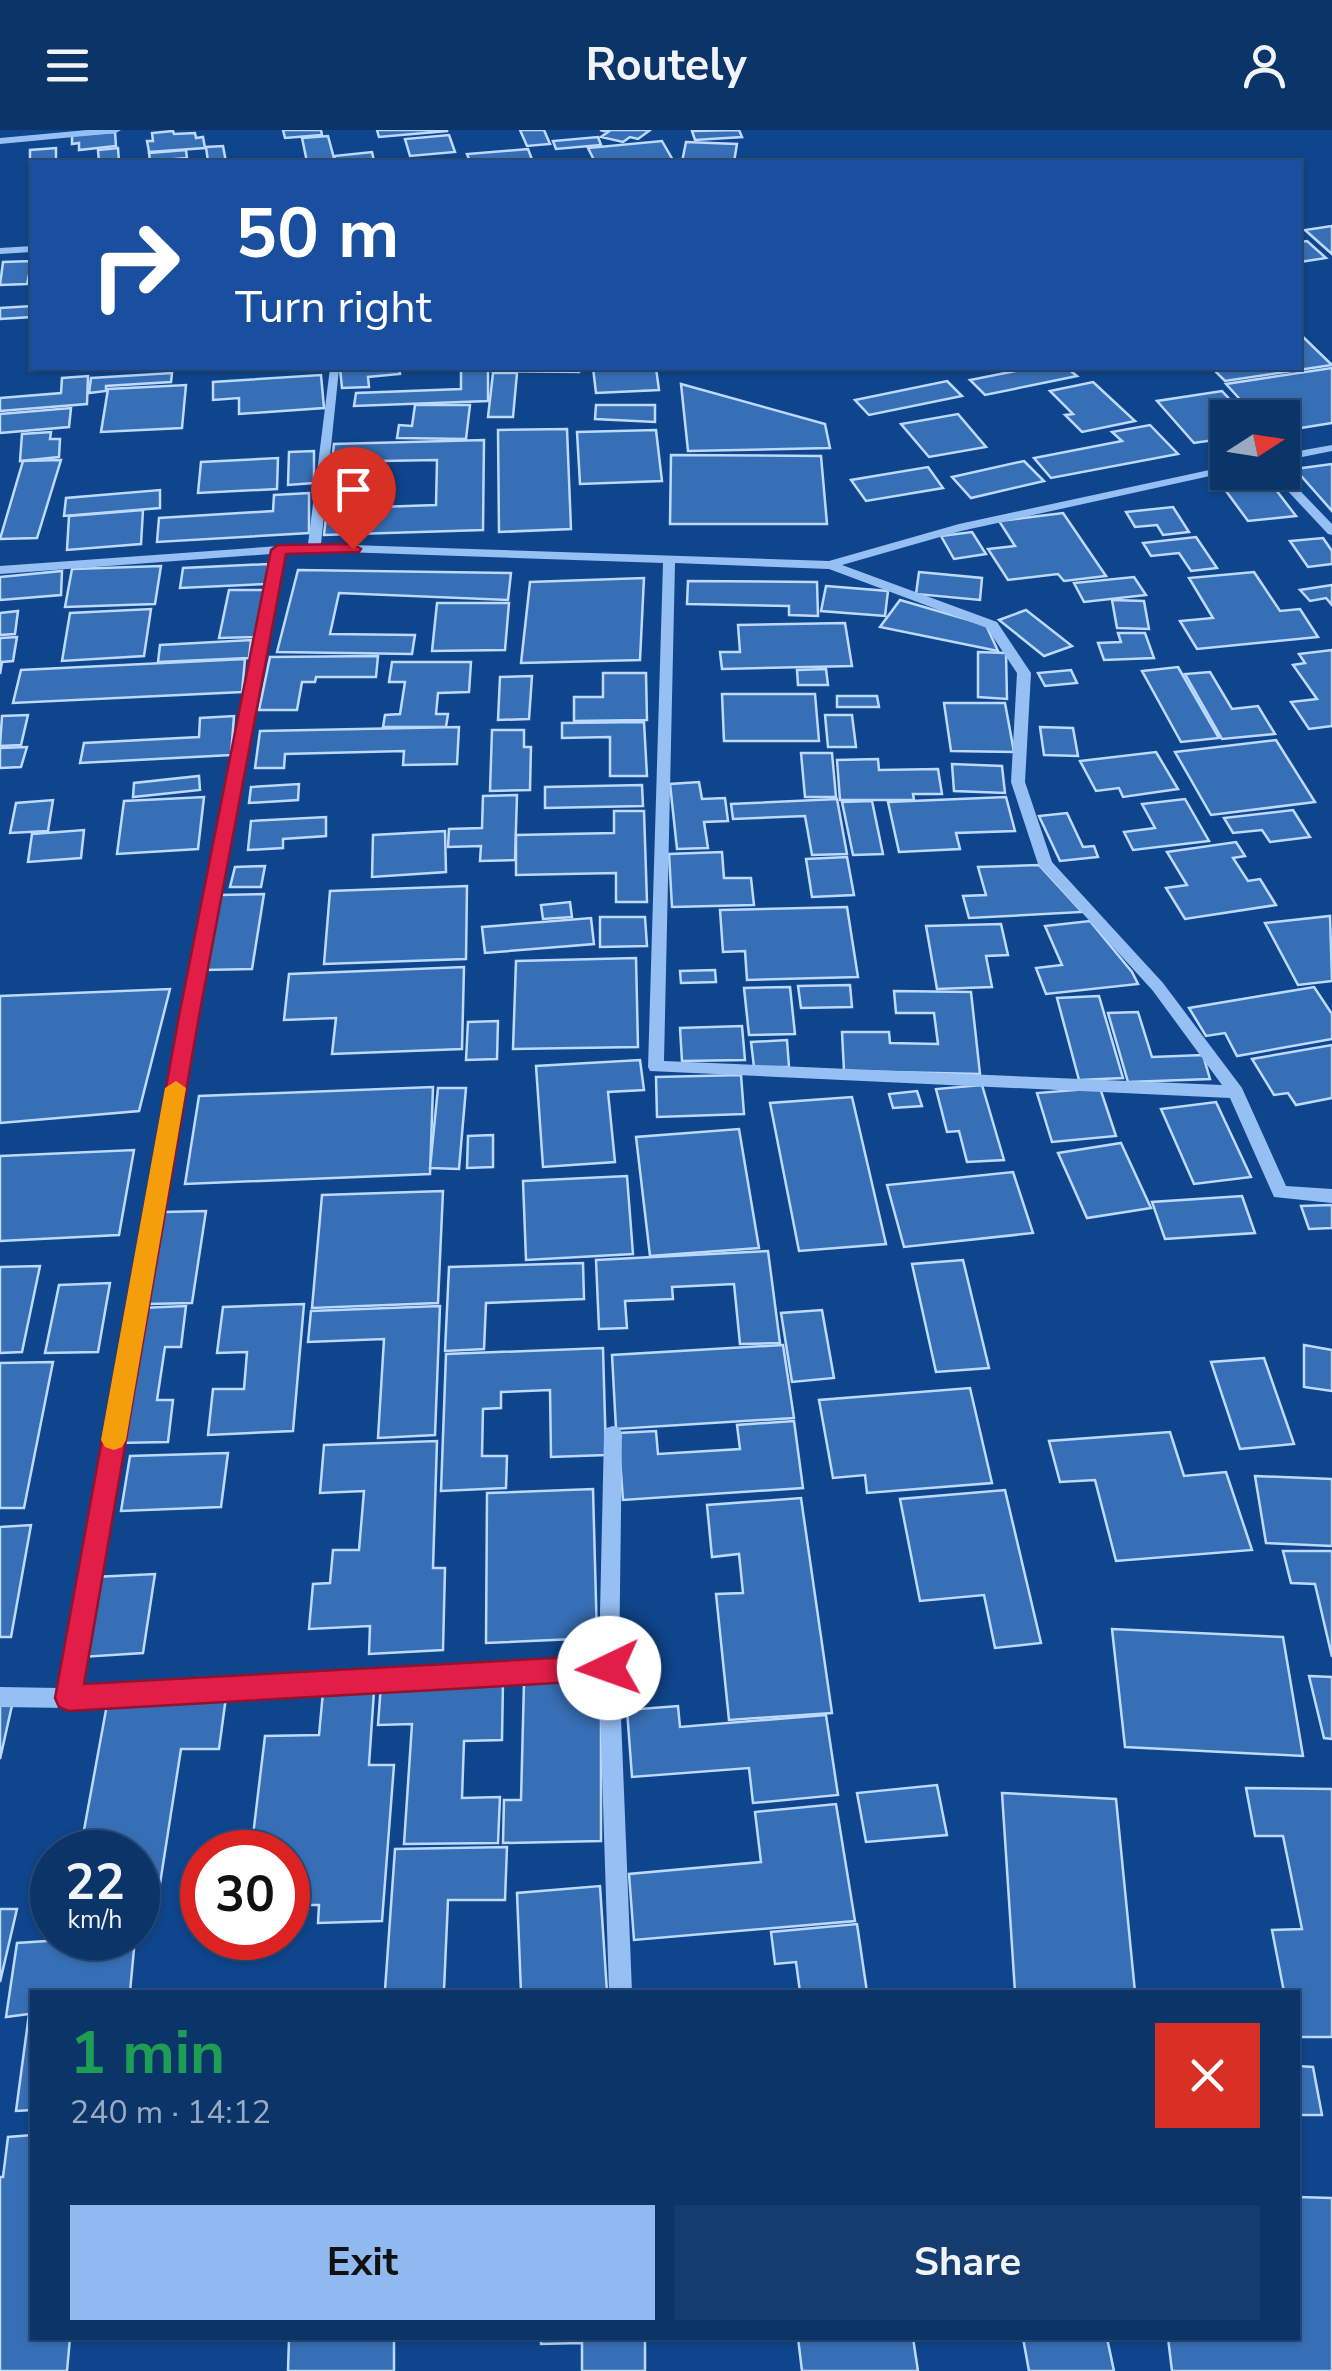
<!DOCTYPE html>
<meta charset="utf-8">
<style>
:root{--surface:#0b3469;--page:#143c6f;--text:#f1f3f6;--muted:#9aaac0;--line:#2b4f7d;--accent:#90b9f0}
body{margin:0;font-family:"Nunito Sans",sans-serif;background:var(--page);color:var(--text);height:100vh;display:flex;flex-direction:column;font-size:38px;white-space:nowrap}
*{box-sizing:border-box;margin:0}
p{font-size:32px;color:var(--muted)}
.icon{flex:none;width:55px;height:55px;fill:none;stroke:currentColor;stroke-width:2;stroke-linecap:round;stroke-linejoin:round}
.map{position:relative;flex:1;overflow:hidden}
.drawer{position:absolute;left:30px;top:1860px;width:1270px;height:350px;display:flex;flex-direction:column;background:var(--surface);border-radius:0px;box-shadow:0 2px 8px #0004,0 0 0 2px var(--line)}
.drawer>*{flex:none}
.guide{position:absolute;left:30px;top:30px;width:1272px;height:210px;border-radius:0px;box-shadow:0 2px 8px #0004,0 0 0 2px var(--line);background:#1a4fa0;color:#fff;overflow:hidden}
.needle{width:65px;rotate:78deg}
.tools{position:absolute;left:1210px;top:270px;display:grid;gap:20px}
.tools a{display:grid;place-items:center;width:90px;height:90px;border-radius:0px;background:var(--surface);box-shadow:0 2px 8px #0004,0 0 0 2px var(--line);font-size:50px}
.speed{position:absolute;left:30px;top:1700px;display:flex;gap:20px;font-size:50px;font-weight:700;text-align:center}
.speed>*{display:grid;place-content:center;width:130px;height:130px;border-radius:50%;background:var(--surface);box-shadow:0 2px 8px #0004,0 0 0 2px var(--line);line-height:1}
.speed small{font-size:25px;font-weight:400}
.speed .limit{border:15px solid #d22;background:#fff;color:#111}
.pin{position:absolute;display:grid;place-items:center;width:85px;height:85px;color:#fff;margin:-102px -42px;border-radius:50% 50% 50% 0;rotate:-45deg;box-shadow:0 0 10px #0007}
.pin .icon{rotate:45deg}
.me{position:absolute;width:110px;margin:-55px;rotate:267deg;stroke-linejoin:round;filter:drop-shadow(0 0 8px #0008)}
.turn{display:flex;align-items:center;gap:35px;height:210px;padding:0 40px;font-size:45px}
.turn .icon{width:130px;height:130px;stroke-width:2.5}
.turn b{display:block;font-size:70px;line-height:85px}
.round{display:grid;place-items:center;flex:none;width:105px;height:105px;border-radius:0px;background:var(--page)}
.summary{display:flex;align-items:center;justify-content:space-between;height:170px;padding:0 40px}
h1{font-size:60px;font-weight:700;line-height:75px;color:#1e9e55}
.action{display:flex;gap:20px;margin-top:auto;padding:20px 40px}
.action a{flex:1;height:115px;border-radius:0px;background:var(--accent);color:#111;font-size:40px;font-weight:700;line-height:115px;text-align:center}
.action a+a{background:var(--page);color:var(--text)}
header{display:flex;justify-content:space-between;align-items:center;height:130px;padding:0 40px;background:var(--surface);font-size:45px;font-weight:700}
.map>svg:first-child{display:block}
.building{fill:#376fb6;stroke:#bddafe;stroke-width:2.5;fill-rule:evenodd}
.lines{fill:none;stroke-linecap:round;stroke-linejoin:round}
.minor{fill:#96bff3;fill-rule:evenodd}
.route{fill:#e11d48;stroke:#92132f;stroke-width:2.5}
.slow{fill:#f59e0b}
</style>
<header><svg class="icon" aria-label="menu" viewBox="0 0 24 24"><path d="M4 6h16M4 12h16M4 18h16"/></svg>Routely<svg class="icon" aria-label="person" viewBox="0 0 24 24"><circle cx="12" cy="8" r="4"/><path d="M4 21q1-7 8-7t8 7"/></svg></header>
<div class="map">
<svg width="1332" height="2241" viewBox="0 0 1332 2241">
<rect width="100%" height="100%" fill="#0f458c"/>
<g class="building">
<polygon points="283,0 321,0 322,5 285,8"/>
<polygon points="377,0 447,0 447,1 379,7"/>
<polygon points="520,0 544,0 550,14 527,16"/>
<polygon points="600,0 644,0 649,1 638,9 630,7 623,12 601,7 608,2"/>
<polygon points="739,0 742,7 695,10 692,1"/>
<polygon points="173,1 174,4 195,3 196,8 203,7 205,18 149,22 147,11 153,11 152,3"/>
<polygon points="115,2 116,16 79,20 79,13 72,14 72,5"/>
<polygon points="449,5 455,22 410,26 405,9"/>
<polygon points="328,6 335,32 307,32 302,8"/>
<polygon points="598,7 601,15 556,19 553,11"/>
<polygon points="662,11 674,32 604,32 594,30 588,18"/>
<polygon points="686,12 737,14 734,32 682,32"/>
<polygon points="223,16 226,32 208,32 206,17"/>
<polygon points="56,18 56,32 32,32 30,48 30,20"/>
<polygon points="118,18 119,32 99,32 98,20"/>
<polygon points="528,19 533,32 470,32 467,24"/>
<polygon points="186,20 187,28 150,31 149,23"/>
<polygon points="372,22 374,31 336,32 334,26"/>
<polygon points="1332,96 1332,124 1305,100"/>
<polygon points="1307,111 1326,128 1300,132 1300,112"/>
<polygon points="32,131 27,154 0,155 3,132"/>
<polygon points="32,176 32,187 0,189 0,178"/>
<polygon points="1300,204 1332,235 1225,251 1212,238 1300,238"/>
<polygon points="340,238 399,238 400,244 368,247 369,257 342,258"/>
<polygon points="461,238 488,238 488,271 354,276 356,263 461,259"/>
<polygon points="493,238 579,238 579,242 492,241"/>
<polygon points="593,238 656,238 659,260 596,263"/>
<polygon points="1031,238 1067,238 1077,246 985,265 970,250"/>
<polygon points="1332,238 1332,293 1282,301 1282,288 1257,288 1226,254"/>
<polygon points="172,243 171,252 106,256 106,261 89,263 91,248"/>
<polygon points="493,243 517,243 513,287 488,287"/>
<polygon points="321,245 324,278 239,284 239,268 213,270 213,252"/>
<polygon points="88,246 87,274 0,281 0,268 61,263 62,248"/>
<polygon points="947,251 962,266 869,285 855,270"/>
<polygon points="1093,252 1135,291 1082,302 1065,285 1073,284 1050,261"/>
<polygon points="681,254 825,294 830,318 688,321"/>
<polygon points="186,255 182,298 101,302 108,259"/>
<polygon points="1222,261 1247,288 1228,288 1228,308 1194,313 1157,271"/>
<polygon points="415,275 470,275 466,309 397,308 399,295 412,296"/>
<polygon points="596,275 655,275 655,292 595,289"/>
<polygon points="71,278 69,297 0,303 0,284"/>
<polygon points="958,284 986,317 929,327 901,294"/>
<polygon points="1150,295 1178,324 1051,348 1034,328 1122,311 1112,302"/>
<polygon points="567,299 571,399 499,402 498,300"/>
<polygon points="656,300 662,351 580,354 577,302"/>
<polygon points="51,302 50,309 60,309 59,327 20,331 22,304"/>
<path d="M484,310L483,400L324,405L334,314ZM437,330L436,375L378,377L381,331Z"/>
<polygon points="314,321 314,353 288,355 289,322"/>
<polygon points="671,325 821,326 827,394 670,394"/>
<polygon points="278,328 277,359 198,363 201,332"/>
<polygon points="61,330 37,408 0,409 23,331"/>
<polygon points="1024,331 1044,351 971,368 952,347"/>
<polygon points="1332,334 1332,381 1295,339"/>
<polygon points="928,337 943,358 866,371 851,350"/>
<polygon points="1273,356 1296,386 1248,391 1226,361"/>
<polygon points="160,360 160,378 64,386 66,368"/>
<polygon points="309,363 309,403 157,412 159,388 273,381 274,365"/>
<polygon points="1173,377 1189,402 1163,405 1157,395 1135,397 1126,382"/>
<polygon points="143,380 141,414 67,420 69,386"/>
<polygon points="1063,383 1106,446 1064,451 1058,444 1008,450 988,419 1015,416 999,391"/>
<polygon points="972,402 986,424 954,429 941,406"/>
<polygon points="1196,407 1217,438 1191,441 1179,423 1151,426 1143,413"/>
<polygon points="1323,408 1332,421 1332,434 1308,437 1290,411"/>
<polygon points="268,434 267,454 180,458 183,438"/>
<polygon points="161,436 155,474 65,477 72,439"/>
<polygon points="298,440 511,443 508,470 339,463 330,504 415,505 412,524 277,522"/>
<polygon points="62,441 61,465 0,470 0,447"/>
<polygon points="919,442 982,448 980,470 916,464"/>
<polygon points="1254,442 1280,481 1300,479 1318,507 1197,519 1180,491 1213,488 1189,448"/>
<polygon points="1134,447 1146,465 1084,472 1074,453"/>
<polygon points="644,448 640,530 521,533 530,452"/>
<polygon points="688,451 817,452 818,486 789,485 789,476 687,474"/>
<polygon points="1332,455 1332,475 1326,468 1310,471 1300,460"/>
<polygon points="826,456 888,461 885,486 821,481"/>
<polygon points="229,460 265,460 256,507 219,508"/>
<polygon points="900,470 986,495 998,521 880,497"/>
<polygon points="1112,470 1144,471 1149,499 1117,498"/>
<polygon points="437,473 509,473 505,520 432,521"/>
<polygon points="151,479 144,526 62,531 70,483"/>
<polygon points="1026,480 1072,516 1044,526 999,490"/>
<polygon points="18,481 15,504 0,505 0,483"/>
<polygon points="845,493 852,536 722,539 720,522 740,522 738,495"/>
<polygon points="1118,503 1145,503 1154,528 1104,530 1098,513 1121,512"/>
<polygon points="17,507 13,531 2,532 0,544 0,508"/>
<polygon points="251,510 249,528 158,532 160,515"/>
<polygon points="1332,520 1332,596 1309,599 1291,572 1317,569 1293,535 1305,533 1299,524"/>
<polygon points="978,522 1006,523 1007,569 978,567"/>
<polygon points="378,526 376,547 316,547 315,552 302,552 297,580 259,580 270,527"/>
<polygon points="245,529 242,562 13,573 21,540"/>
<polygon points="392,532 471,532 469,562 438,563 436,584 448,584 446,597 383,597 385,585 400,584 405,552 389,552"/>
<polygon points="1178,537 1219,608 1181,612 1142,541"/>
<polygon points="826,539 828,555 798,555 797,540"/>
<polygon points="1071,540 1077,553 1045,556 1038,543"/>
<polygon points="1210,542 1232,579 1258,576 1275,604 1222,609 1185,544"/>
<polygon points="603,543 646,543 647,590 574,591 574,567 603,567"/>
<polygon points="532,546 529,589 498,590 500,547"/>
<polygon points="722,564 815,564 819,611 724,611"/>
<polygon points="837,566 877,566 879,577 837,577"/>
<polygon points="944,573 1005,573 1014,622 951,621"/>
<polygon points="28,585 21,615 0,616 2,586"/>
<polygon points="825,585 852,585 856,617 828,617"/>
<polygon points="234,586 231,625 80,633 84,613 199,607 200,588"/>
<polygon points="644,592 647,646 610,646 610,607 562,608 562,593"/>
<polygon points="459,597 457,634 403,635 404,621 285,624 284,638 255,638 260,601"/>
<polygon points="1040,597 1073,598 1078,626 1044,625"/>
<polygon points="492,600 524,600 524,617 531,617 530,660 490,661"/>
<polygon points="1276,610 1315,672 1211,685 1175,622"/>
<polygon points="27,617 21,637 0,638 0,618"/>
<polygon points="1156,622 1178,659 1123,667 1119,658 1096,661 1080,631"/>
<polygon points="801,623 832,623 836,667 805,667"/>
<polygon points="878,629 879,640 938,639 942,664 913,664 914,670 840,670 837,630"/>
<polygon points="952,634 1002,636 1005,663 954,661"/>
<polygon points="199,646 200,660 133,667 134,653"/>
<polygon points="699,652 702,669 725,668 728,691 704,692 708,718 677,719 670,654"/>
<polygon points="299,654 298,670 249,673 251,657"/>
<polygon points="642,655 643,676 545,678 545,657"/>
<polygon points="517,665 515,730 480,731 481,716 448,717 449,699 482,698 483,666"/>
<polygon points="204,667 198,719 117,724 124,671"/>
<polygon points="1006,667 1015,701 956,703 960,719 899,722 888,672"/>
<polygon points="837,669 847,724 812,725 805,686 733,689 731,674"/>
<polygon points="1185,669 1209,711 1133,720 1124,702 1155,698 1142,674"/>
<polygon points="53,670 48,701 10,703 16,673"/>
<polygon points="872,671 883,724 853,725 842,672"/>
<polygon points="1293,680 1310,707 1270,712 1262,700 1233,703 1224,688"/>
<polygon points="614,681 644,681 647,772 616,772 616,743 516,745 516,705 614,703"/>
<polygon points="1067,683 1083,717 1094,716 1098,727 1060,731 1039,686"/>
<polygon points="326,687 326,706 283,709 283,718 248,720 251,691"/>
<polygon points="84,700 81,728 28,732 32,704"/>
<polygon points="445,701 446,742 372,747 373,705"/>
<polygon points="1236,712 1245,726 1233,728 1248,751 1260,749 1276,775 1185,789 1166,758 1187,755 1167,722"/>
<polygon points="722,722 724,748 751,748 754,775 672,777 669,724"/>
<polygon points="847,727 854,765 812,767 806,729"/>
<polygon points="1039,735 1082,782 969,788 963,766 986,765 978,737"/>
<polygon points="265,736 261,757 230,757 235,737"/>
<polygon points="467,756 466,829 324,834 330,761"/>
<polygon points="264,764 252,839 204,840 218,765"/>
<polygon points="570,772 572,787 543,789 541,775"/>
<polygon points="847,777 858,847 747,850 745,821 723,822 720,780"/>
<polygon points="1330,786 1332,851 1298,855 1265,793"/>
<polygon points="600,787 645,787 647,816 600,817"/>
<polygon points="591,788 594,814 485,823 482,797"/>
<polygon points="1090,791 1132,842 1138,854 1046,864 1036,838 1062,835 1045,796"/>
<polygon points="1001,794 1008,825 986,826 992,857 937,859 926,796"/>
<polygon points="636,828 638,917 513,919 516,831"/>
<polygon points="464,837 462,919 332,924 336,888 284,890 289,844"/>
<polygon points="715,840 716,852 681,853 680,841"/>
<polygon points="850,855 852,877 801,878 798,856"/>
<polygon points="790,857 795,904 749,905 744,858"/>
<polygon points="1314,857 1332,884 1332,909 1237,926 1225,903 1206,906 1189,878"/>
<polygon points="170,859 139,981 0,993 0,866"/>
<polygon points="894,861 971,862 980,944 844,941 842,902 889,902 890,913 938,914 934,883 896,883"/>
<polygon points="1099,866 1123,948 1079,950 1057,868"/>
<polygon points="1138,882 1152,927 1203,925 1210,949 1128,952 1108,883"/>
<polygon points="498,891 497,929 466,930 468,892"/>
<polygon points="742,896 745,930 682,931 680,898"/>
<polygon points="787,910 789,937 754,937 751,912"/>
<polygon points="1332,915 1332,968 1296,975 1288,963 1274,965 1252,929"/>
<polygon points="640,930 644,960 608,962 615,1032 543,1037 536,936"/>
<polygon points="741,945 744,984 657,987 656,947"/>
<polygon points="982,955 1004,1030 967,1032 959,1001 947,1002 936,959"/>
<polygon points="433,957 430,1044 185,1054 199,966"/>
<polygon points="438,958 466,958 459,1039 430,1038"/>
<polygon points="1100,958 1116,1006 1052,1012 1037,963"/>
<polygon points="917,961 922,976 893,978 889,964"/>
<polygon points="852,967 886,1114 799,1121 770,973"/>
<polygon points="1216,972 1251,1047 1194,1054 1161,979"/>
<polygon points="739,999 759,1118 650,1126 636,1007"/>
<polygon points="493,1005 493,1037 467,1038 468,1006"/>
<polygon points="1121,1013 1151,1078 1087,1088 1058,1023"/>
<polygon points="134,1020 119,1105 0,1111 0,1026"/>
<polygon points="1013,1042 1033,1103 904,1117 887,1055"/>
<polygon points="627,1046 633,1124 526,1130 523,1051"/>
<polygon points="443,1061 438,1173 312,1178 322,1065"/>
<polygon points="1242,1066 1255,1103 1165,1109 1152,1072"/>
<polygon points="1332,1075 1332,1098 1309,1099 1301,1076"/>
<polygon points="206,1081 192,1173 149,1174 164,1082"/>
<polygon points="768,1121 780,1213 740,1214 734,1154 672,1157 673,1169 625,1171 627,1198 599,1199 596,1130"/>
<polygon points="963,1130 989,1238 936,1242 912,1134"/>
<polygon points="583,1133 584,1169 486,1173 484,1219 445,1221 449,1137"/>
<polygon points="40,1136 22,1222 0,1223 0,1137"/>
<polygon points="110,1153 98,1222 45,1223 59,1155"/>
<polygon points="304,1174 293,1301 208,1305 213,1259 244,1259 247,1222 217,1223 223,1177"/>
<polygon points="186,1176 181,1217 165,1217 157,1270 173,1270 168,1312 117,1313 140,1178"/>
<polygon points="440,1176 435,1305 378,1308 384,1209 308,1212 311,1181"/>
<polygon points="822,1180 834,1248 792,1252 781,1183"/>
<polygon points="783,1215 794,1288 616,1299 612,1225"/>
<polygon points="1304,1215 1332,1220 1332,1261 1304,1257"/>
<polygon points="603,1218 606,1325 551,1327 550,1260 501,1262 501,1278 483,1279 482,1326 507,1326 506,1358 441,1361 446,1224"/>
<polygon points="1264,1228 1294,1314 1240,1319 1211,1232"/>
<polygon points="53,1232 24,1378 0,1378 0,1233"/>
<polygon points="970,1258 992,1353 867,1363 865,1345 833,1348 819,1270"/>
<polygon points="794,1291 803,1358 623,1370 618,1303 656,1301 658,1324 740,1319 737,1295"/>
<polygon points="1170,1302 1184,1346 1226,1342 1252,1420 1116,1431 1095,1350 1060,1352 1049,1311"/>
<polygon points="437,1311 433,1438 445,1438 443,1520 369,1524 370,1496 309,1499 313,1454 330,1453 333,1420 359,1420 364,1361 320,1363 324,1315"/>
<polygon points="228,1323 221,1377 121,1381 130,1326"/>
<polygon points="1255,1346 1332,1349 1332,1416 1266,1413"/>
<polygon points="593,1359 597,1508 486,1513 487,1363"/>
<polygon points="1005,1360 1041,1513 995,1518 984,1465 920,1471 900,1369"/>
<polygon points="801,1368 832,1583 729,1590 716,1464 743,1463 739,1424 712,1427 707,1375"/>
<polygon points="31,1395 11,1507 0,1507 0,1397"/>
<polygon points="1283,1421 1332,1421 1332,1527 1315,1454 1291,1453"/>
<polygon points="155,1444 143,1523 82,1527 94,1447"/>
<polygon points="1112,1499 1283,1507 1303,1626 1125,1617"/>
<polygon points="1309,1546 1332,1547 1332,1609 1324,1608"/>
<polygon points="503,1551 502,1610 464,1611 462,1668 500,1667 498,1713 404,1714 412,1594 378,1595 381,1554"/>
<polygon points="601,1552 601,1711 503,1713 504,1670 521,1670 524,1553"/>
<polygon points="374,1561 369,1635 394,1635 382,1791 318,1793 319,1775 288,1775 288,1722 251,1722 265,1606 319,1605 323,1562"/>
<polygon points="226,1567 219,1619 181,1619 155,1786 138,1786 138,1722 80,1722 108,1569"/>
<polygon points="0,1571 13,1571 0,1629"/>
<polygon points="678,1576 680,1597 826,1585 838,1665 753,1673 749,1638 632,1647 627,1580"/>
<polygon points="937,1655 947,1705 866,1712 857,1663"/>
<polygon points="1246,1658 1332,1659 1332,1907 1298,1907 1298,1862 1284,1862 1272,1800 1302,1799 1283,1706 1255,1706"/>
<polygon points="1002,1663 1116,1669 1135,1862 1015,1862"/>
<polygon points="836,1674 855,1791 634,1810 629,1744 761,1732 755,1682"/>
<polygon points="507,1717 505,1770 448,1770 444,1860 385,1860 395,1719"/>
<polygon points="600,1756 607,1862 521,1862 517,1763"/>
<polygon points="0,1779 17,1779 0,1852"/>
<polygon points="857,1794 867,1862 800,1862 796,1832 775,1834 771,1802"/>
<polygon points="92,1808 135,1808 130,1862 32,1862 32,1980 16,1981 29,1884 6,1887 17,1813"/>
<polygon points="1298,1936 1313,1937 1322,1985 1298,1985"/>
<polygon points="32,2005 32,2208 70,2208 67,2241 0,2241 0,2047 3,2047 8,2007"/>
<polygon points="1298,2067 1332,2068 1332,2241 1172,2241 1168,2208 1298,2208"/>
<polygon points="289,2208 394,2208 394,2241 288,2241"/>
<polygon points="541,2208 645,2208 645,2241 582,2241 582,2213 541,2214"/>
<polygon points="798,2208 913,2208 918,2241 802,2241"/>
<polygon points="1023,2208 1107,2208 1114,2241 1029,2241"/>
</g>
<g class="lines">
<g class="minor">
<polygon points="87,0 121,0 116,3 0,14 0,8"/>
<polygon points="32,116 32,122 0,124 0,118"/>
<path d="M330,238L339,239L321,414L829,431L959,394L1228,336V342L961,401L842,435L997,492L1031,543L1025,652L1052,732L1163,853L1242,958L1286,1056L1332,1059V1073L1274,1067L1230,968L650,941L648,937L663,433L314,421L283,423L197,886L80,1558L599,1528L604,1304L606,1298L613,1296L620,1298L622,1304L619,1537L632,1862H609L599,1547L68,1578L0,1577V1557L59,1558L181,886L271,424L0,444V436L308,414ZM675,433L829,439L987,498L1017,543L1011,652L1038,734L1153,861L1222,955L664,931Z"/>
<polygon points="1332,315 1332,321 1282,331 1282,324"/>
<polygon points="1270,342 1282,342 1332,394 1332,405 1328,404"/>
</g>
</g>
<polygon class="route" points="353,414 361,419 359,422 286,424 199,886 84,1554 609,1525 618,1529 622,1538 618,1546 609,1550 68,1581 59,1577 55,1568 179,886 271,420 278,415"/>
<polygon class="slow" points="176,951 186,958 126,1310 122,1317 114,1320 105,1317 101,1310 165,958"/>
</svg>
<div class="tools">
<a><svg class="needle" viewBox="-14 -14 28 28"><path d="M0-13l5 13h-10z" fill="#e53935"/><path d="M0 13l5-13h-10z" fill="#9aaac0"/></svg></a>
</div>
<div class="speed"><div>22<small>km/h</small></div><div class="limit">30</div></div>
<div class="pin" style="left:353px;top:419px;background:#d93025"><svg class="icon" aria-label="arrive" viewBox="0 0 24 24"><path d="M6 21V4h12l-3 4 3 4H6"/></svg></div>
<svg class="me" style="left:609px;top:1538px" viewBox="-20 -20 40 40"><circle r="19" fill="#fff"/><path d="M0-13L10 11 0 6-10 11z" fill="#e11d48"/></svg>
<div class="guide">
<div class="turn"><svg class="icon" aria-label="right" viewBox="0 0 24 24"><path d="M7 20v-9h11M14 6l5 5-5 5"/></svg><div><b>50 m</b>Turn right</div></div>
</div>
<section class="drawer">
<div class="summary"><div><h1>1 min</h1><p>240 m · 14:12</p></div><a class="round" style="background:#d93025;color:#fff"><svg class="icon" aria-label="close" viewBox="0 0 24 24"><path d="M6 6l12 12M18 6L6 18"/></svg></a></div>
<div class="action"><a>Exit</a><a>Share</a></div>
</section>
</div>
